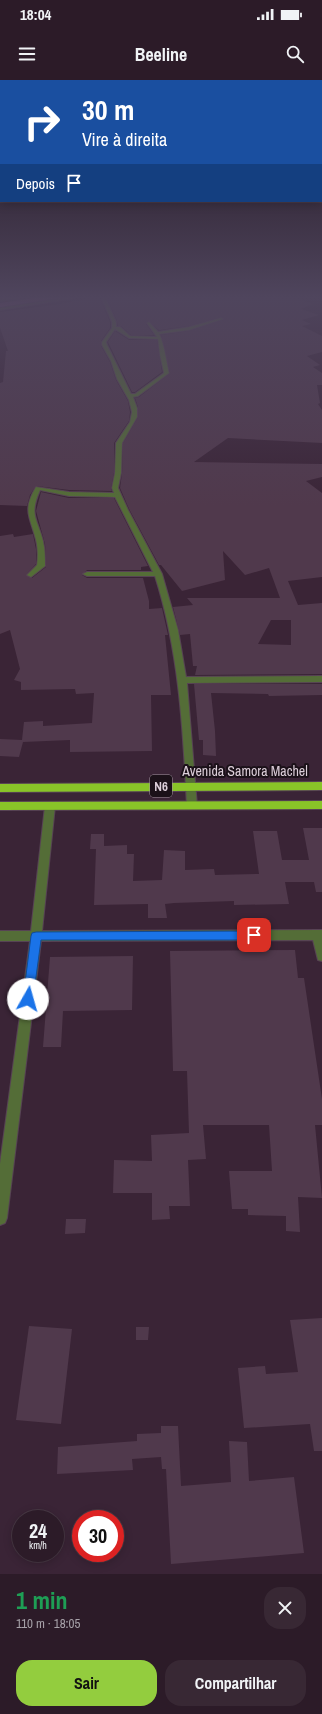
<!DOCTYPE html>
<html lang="pt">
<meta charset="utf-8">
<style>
:root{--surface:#2c1b28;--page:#382834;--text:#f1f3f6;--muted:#a6a1a8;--line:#483945;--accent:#93cd3e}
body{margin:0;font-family:"Archivo Narrow",sans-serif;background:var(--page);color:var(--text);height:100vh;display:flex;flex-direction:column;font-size:15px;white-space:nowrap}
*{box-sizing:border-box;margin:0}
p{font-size:13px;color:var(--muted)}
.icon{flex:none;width:22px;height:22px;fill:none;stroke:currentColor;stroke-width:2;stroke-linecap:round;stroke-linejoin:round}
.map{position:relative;height:1494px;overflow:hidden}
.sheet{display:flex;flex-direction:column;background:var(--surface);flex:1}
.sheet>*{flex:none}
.hud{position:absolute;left:0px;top:0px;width:322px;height:122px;box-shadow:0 2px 10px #0003,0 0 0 1px var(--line);background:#1a4fa0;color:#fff;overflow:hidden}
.speed{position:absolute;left:12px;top:1430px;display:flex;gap:8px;font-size:20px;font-weight:700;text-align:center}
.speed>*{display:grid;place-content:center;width:52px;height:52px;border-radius:50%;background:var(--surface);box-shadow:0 2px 10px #0003,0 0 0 1px var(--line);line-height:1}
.speed small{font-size:10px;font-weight:400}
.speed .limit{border:6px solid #d22;background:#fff;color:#111}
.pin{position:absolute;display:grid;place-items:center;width:34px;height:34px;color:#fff;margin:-17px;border-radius:8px;box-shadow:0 2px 6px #0006}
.me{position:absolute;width:44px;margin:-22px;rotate:7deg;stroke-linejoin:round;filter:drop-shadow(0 0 3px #0008)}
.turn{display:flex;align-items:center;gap:14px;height:84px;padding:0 16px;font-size:18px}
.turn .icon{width:52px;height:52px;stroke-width:2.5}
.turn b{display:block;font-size:28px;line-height:34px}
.then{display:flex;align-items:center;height:38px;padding:0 16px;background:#0003;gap:8px;font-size:15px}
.round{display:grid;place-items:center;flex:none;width:42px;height:42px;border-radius:16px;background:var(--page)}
.headline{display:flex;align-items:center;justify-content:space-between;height:68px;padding:0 16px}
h1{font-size:24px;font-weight:700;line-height:30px;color:#1e9e55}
.primary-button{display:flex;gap:8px;margin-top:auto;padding:8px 16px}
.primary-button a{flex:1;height:46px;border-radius:16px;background:var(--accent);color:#111;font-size:16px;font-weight:700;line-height:46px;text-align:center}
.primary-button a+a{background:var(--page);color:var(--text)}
.status{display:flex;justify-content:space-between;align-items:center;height:28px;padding:0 20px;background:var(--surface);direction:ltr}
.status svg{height:11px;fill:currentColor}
header{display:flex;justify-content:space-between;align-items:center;height:52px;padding:0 16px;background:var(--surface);font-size:18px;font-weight:700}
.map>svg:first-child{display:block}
.water{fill:#9a518f}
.building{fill:#50394c;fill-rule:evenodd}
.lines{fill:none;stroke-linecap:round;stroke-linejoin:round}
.minor-casing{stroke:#574354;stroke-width:2}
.highway-casing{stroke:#574354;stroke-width:2}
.minor{fill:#546d37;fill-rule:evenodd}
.highway{fill:#89c428;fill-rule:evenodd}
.route{fill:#1a73e8;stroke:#114b97}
.labels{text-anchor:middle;stroke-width:4;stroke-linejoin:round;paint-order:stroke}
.shield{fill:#1b1119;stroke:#a396a0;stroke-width:1}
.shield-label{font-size:13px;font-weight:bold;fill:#ddcfda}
.street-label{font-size:14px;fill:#ddcfda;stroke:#1b1119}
</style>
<div class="status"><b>18:04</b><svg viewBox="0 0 49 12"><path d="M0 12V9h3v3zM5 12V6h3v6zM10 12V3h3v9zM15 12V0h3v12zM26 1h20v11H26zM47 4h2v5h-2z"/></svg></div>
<header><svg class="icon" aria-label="menu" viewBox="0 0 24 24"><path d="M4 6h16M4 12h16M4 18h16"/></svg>Beeline<svg class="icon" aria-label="search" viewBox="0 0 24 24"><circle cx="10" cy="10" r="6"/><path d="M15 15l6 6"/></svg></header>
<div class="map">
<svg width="322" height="1494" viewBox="0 0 322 1494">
<rect width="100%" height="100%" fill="#3a2436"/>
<polygon class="water" points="40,217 71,217 0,228 0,223"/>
<g class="building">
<polygon points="95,217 100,218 110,242 110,248 101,261 101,266 110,282 116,300 128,321 130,332 129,341 114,363 114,393 111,408 112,411 69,410 36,406 30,415 27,426 0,425 0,303 3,302 6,271 8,271 0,248 0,232 60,224"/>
<path d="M133,217H277L283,219L293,217L313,224L301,229L319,235L302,240L311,244L302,246L322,256V272L307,276L320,285L313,287L322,293V305H317L320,323L318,324L322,330V363L228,358L194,382L322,384V397L306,401L322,413V497L288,501L298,525L322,523V594L195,595L197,586H193L190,554L180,555L173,527L193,525L187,518H280L269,488L245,495L223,471L225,500L182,511L161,485H159L129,429L120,408L122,393L123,363L138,337V327L135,318L139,317L170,293L161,255L189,251L223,240L224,239L221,237L189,246L159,250L148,241L146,244L154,255H131L121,246H118L117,241L107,218ZM271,540H291V565L258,564Z"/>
<polygon points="115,251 129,260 157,260 162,292 135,312 132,312 108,262"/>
<polygon points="41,412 69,418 114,418 148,486 141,487 141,490 87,490 82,495 87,498 143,498 149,521 149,529 162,528 168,555 165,555 171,615 151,615 152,671 70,672 70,660 23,662 19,677 0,676 0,659 22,660 24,642 43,641 43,646 92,643 94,613 76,614 75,609 21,610 21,602 14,600 20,589 10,550 0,554 0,456 13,454 14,457 33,454 36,469 36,484 26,495 32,498 46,487 45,464 36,431"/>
<polygon points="194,604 322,604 322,615 269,616 268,614 211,613 215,651 216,676 203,675 203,660 199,660"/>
<polygon points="303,748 322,748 322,812 316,812 314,802 285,802 289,824 234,825 234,821 174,823 165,824 167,838 148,838 148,824 94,825 96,769 90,769 91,754 104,754 104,766 127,765 127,774 134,774 133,801 162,800 164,770 185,771 185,790 214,789 215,795 259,794 253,751 277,751 282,780 309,780"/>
<polygon points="295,870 298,898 304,898 322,1019 322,1045 315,1045 322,1118 298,1117 300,1152 286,1151 286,1136 248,1135 248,1129 232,1129 229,1091 272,1091 269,1045 203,1045 206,1079 188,1080 190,1126 169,1126 170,1139 152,1140 152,1113 113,1113 114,1080 152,1081 151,1055 189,1053 187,991 173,991 170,871"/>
<polygon points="133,876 132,930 63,931 61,967 43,967 50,877"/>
<polygon points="66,1139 86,1139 85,1153 65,1154"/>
<polygon points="322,1238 322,1371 314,1371 310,1344 244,1348 238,1288 265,1286 266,1294 298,1292 290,1240"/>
<polygon points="29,1246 72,1249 61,1344 16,1340"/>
<polygon points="136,1247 149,1247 148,1260 136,1260"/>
<polygon points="161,1346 178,1346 181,1406 231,1402 229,1361 247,1362 249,1401 294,1397 304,1473 171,1484 166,1389 162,1389 161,1377 132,1379 133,1390 57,1394 58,1367 137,1361 137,1354 161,1353"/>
</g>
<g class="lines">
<defs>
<g id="minor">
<polygon points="18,217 27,217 0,221 0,219"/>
<polygon points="71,217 79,217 0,230 0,228"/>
<path d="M101,217H105L116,242V247H120L130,256L157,257L147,243L149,242L158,252L189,247L221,238L223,239L189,250L159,254C163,259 167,284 169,293L138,316L133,317L137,328V337L122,363L121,393L118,408L128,430L162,494L178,550L186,597L322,596V602L187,603L197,726L195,729H189L187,726C183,648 179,571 155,496H87L83,494L87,492H153L115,417L69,416L40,410C29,435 37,438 43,461C45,469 45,478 45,486L31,497L27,495L37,485C38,477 38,468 36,460C30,436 22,431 36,407L69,412L114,413L112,408L115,393L116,363L130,342L132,332L129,320L117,299L111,281L102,265V262L112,248V242ZM115,249L129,258L158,259L160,275L164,293L135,314H131L107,265L106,262Z"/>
<polygon points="50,722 53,723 55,726 42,851 322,850 322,881 318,880 313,860 41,861 7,1138 5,1143 0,1145 0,1084 30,861 0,861 0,851 31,851 45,726 47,723"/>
</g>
<g id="highway">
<polygon points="322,702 322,710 0,712 0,704"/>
<polygon points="322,721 322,729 0,730 0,722"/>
</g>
</defs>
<use href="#minor" class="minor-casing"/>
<use href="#highway" class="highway-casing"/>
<use href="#minor" class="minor"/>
<use href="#highway" class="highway"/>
</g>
<linearGradient id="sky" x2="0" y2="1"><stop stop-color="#20141e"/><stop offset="0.51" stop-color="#4f455d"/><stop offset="1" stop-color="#4f455d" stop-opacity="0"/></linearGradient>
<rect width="322" height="426" fill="url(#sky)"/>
<polygon class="route" points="254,851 258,852 259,855 258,858 254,860 41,860 33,919 32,922 28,924 24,922 23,919 31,856 32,853 36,852"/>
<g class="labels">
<rect class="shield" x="150" y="695" width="22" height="22" rx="3"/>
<g class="shield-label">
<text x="161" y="711">N6</text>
</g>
<g class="street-label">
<text x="245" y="696">Avenida Samora Machel</text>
</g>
</g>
</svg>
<div class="speed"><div>24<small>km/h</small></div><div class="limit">30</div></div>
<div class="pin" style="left:254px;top:855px;background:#d93025"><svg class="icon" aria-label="arrive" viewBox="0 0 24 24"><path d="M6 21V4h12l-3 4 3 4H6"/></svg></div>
<svg class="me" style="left:28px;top:919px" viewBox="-20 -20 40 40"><circle r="19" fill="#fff"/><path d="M0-13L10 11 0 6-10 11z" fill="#1a73e8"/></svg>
<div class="hud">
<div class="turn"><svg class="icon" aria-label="right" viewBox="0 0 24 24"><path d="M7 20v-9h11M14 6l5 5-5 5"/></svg><div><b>30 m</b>Vire à direita</div></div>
<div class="then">Depois<svg class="icon" aria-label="arrive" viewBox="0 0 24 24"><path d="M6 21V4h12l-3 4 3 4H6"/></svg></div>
</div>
</div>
<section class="sheet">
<div class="headline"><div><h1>1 min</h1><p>110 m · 18:05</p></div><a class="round"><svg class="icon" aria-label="close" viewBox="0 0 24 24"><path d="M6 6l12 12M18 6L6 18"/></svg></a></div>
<div class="primary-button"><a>Sair</a><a>Compartilhar</a></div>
</section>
